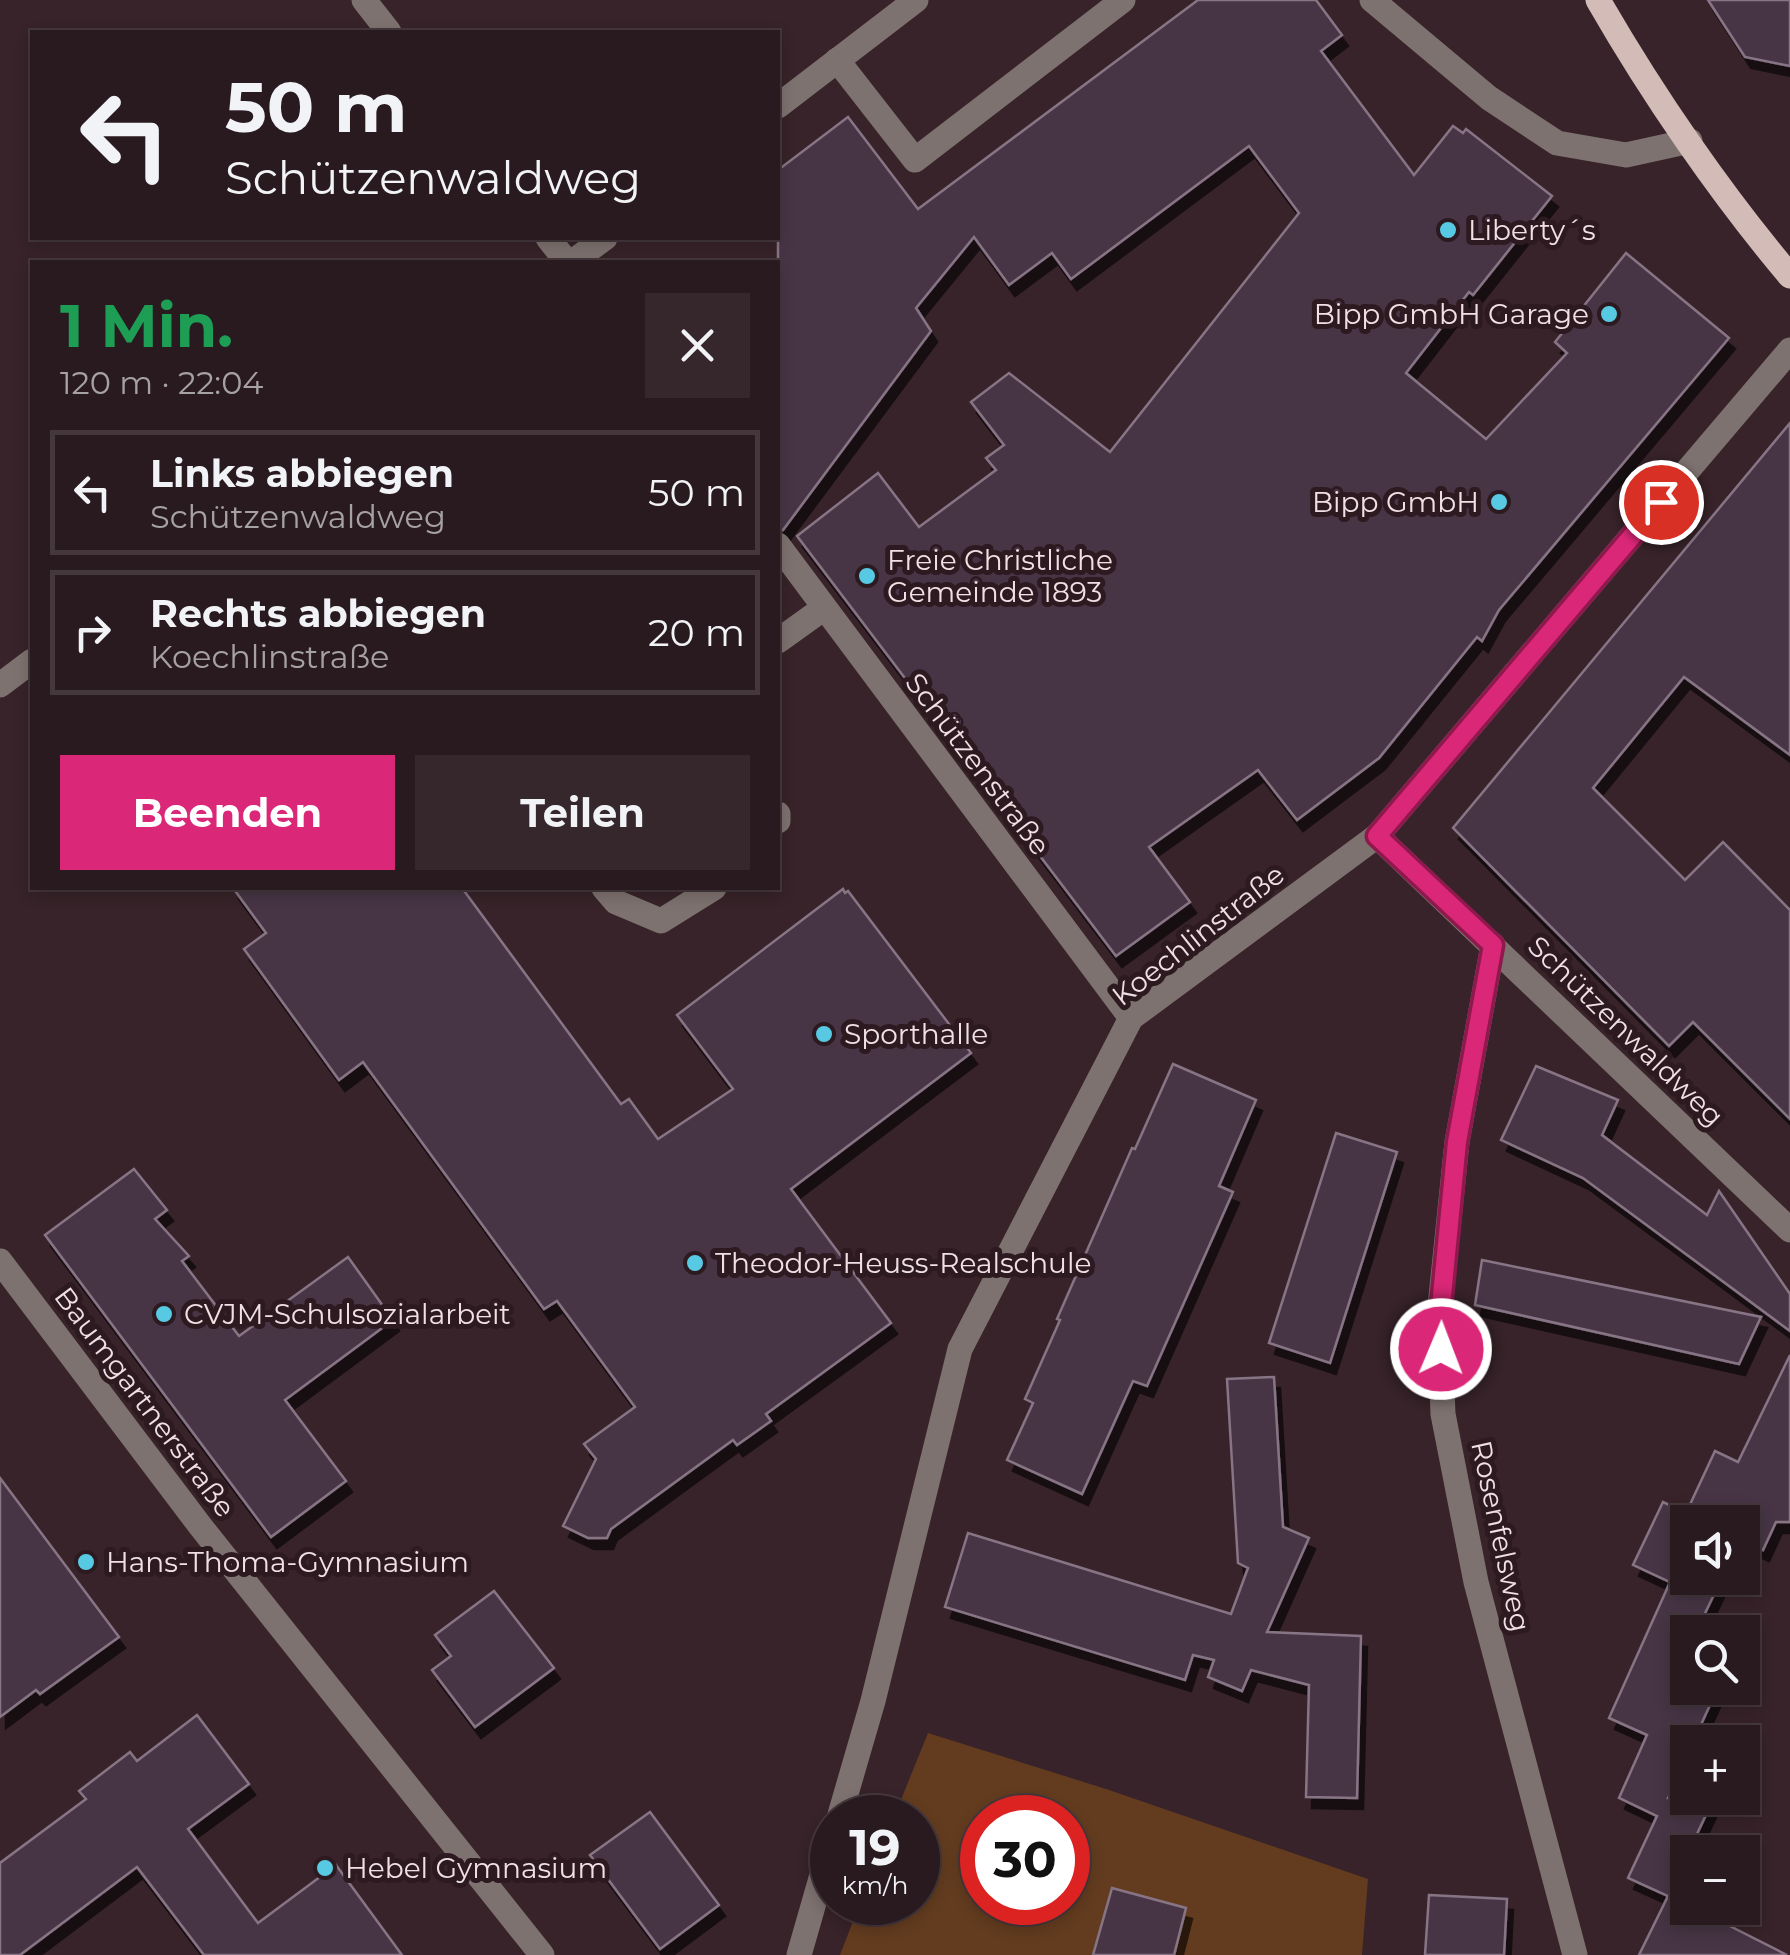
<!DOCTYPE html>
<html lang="de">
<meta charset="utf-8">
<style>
:root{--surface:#291a1f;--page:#35272c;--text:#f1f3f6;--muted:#a5a1a4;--line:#45383d;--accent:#db2777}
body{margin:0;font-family:Montserrat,sans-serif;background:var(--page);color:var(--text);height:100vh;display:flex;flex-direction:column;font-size:38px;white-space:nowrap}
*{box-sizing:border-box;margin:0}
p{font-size:32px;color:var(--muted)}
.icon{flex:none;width:55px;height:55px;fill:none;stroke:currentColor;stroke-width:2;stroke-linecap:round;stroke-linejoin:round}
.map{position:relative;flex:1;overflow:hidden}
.details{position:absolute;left:30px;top:260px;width:750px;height:630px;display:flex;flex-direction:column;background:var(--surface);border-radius:0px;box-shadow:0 5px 15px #0003,0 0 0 2px var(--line)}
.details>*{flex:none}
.guide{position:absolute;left:30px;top:30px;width:750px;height:210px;border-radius:0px;box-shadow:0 5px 15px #0003,0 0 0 2px var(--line);background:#291a1f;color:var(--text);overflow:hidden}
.tools{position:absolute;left:1670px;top:1505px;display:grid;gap:20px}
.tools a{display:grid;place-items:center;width:90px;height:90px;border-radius:0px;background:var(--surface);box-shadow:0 5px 15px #0003,0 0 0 2px var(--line);font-size:50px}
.speed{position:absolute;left:810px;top:1795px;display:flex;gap:20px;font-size:50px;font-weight:700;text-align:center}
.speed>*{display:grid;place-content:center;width:130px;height:130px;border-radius:50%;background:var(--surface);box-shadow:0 5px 15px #0003,0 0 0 2px var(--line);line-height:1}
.speed small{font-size:25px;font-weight:400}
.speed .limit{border:15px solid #d22;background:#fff;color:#111}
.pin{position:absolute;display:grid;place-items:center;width:85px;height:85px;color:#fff;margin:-42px;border:5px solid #fff;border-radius:50%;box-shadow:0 2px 10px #0007}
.me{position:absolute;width:110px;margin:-55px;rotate:1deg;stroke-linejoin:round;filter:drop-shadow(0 0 8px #0008)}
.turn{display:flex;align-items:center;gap:35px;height:210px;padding:0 30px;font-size:45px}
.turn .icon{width:130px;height:130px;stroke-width:2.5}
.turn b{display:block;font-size:70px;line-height:85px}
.round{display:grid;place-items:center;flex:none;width:105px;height:105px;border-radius:0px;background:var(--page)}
.summary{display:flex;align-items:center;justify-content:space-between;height:170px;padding:0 30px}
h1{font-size:60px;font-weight:700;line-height:75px;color:#1e9e55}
.action{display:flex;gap:20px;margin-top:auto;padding:20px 30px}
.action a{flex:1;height:115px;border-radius:0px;background:var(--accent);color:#fff;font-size:40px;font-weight:700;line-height:115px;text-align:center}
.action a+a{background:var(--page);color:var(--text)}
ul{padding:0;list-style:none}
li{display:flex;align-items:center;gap:30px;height:125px;margin:0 20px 15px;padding:0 10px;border:5px solid var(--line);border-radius:0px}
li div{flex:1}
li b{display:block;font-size:38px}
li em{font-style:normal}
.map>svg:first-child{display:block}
.green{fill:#633c1f;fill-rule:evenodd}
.building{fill:#473645;stroke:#877485;stroke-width:2.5;filter:url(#shadow)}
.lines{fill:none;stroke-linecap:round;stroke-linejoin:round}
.minor{stroke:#7e7270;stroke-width:25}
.major{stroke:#d3bbb7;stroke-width:25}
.route-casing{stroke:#8e194d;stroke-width:25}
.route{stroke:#db2777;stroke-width:18}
.poi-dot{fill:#58c9e3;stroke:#2d1920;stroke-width:4}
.labels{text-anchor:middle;stroke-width:10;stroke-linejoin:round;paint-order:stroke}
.poi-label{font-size:28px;fill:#eee0e4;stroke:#2d1920;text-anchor:start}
.street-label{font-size:28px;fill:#eee0e4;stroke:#2d1920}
</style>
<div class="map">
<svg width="1790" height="1955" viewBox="0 0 1790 1955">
<defs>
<filter id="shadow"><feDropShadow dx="6" dy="11" stdDeviation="0" flood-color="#0009"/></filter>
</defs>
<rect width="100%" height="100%" fill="#372329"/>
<path class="green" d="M928,1733L1106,1789L1368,1879L1362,1955H840L860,1903L918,1902V1818L894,1817ZM982,1818H1068V1902H982Z"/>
<g class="building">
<polygon points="1198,0 1316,0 1342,35 1321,51 1414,175 1453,126 1463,133 1466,129 1552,196 1473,295 1469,292 1406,373 1486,439 1567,353 1555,342 1626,253 1729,338 1499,610 1482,641 1477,637 1379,758 1297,820 1258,770 1149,847 1190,902 1116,956 797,536 878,473 919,527 996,470 986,458 1004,445 971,402 1009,373 1110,452 1299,213 1249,146 1071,279 1052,253 1009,285 974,237 916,308 931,331 783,530 778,529 778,170 848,117 918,209"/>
<polygon points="1708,0 1790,0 1790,66 1745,57"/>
<polygon points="1790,423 1790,755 1684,677 1593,788 1685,880 1723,842 1790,910 1790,1119 1693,1022 1669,1046 1453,828"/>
<polygon points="233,888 462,888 621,1104 629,1099 658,1139 733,1089 677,1015 843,889 845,893 848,891 971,1053 791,1189 891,1323 766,1414 771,1421 737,1445 733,1440 611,1529 607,1538 588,1538 563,1526 596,1459 584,1444 635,1407 557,1301 544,1309 363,1062 339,1080 244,949 266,933"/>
<polygon points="1173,1064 1256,1100 1219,1186 1233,1192 1147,1386 1133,1381 1082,1494 1007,1460 1033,1403 1025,1399 1060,1320 1057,1319 1132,1148 1135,1149"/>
<polygon points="1536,1066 1618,1100 1602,1135 1707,1215 1719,1191 1790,1294 1790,1331 1583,1178 1501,1140"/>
<polygon points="1336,1133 1397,1152 1330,1363 1269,1343"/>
<polygon points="134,1169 167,1210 155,1219 189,1256 182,1261 239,1336 348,1257 393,1320 285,1400 346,1481 271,1537 45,1235"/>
<polygon points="1482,1260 1761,1317 1739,1364 1475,1305"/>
<polygon points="1790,1355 1790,1522 1776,1522 1763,1550 1742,1540 1742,1522 1688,1522 1688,1578 1722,1578 1696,1632 1688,1632 1688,1650 1676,1674 1688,1679 1688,1688 1706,1688 1716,1692 1693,1742 1688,1742 1688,1755 1668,1798 1714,1798 1697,1834 1736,1852 1688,1852 1688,1908 1711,1908 1708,1915 1787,1955 1639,1955 1668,1896 1628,1878 1657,1816 1619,1798 1647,1735 1609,1718 1670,1582 1633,1565 1663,1502 1686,1513 1715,1451 1738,1462"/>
<polygon points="1274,1377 1283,1527 1309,1538 1267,1632 1361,1636 1357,1798 1306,1797 1309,1685 1251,1670 1242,1691 1208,1677 1214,1660 1193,1655 1185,1680 945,1607 968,1533 1231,1614 1248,1568 1238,1563 1227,1379"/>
<polygon points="0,1478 119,1637 40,1694 36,1690 0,1717"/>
<polygon points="494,1591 554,1668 475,1727 432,1670 451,1656 435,1635"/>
<polygon points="197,1715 249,1784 188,1829 258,1923 336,1865 402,1955 204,1955 137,1867 20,1955 0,1955 0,1863 86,1799 79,1791 130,1752 137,1761"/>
<polygon points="650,1812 719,1905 660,1949 590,1855"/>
<polygon points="1112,1888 1186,1908 1174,1955 1093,1955"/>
<polygon points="1429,1895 1507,1899 1504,1955 1425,1955"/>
</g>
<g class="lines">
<g class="minor">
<polyline points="364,0 389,32"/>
<polyline points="1372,0 1489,98 1557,143 1626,155 1690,141"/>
<polyline points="837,60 915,160 1123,0"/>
<polyline points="778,106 916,0"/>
<polyline points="548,238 567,262"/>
<polyline points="572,262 605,238"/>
<polyline points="778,545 1131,1018"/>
<polyline points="778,641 824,608"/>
<polyline points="0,685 32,661"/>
<polyline points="778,814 778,821"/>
<polyline points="1377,836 1790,1230"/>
<polyline points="604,888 616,902 661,921 714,888"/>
<polyline points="1493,945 1457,1142 1439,1316 1443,1414 1476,1582 1575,1955"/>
<polyline points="0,1261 201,1527 542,1955"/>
<polyline points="839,1818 873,1701 960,1349 1131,1018 1377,836 1790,350"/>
<polyline points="799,1955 832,1840"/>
</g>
<path class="major" d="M1598,0C1652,94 1720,193 1790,276"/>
</g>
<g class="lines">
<defs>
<polyline id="route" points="1441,1349 1440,1316 1457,1142 1493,945 1377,836 1661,502"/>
</defs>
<use href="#route" class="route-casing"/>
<use href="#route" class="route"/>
</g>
<g class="poi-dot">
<circle cx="1448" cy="230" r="10"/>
<circle cx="1609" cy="314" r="10"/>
<circle cx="1499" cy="502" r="10"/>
<circle cx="867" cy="576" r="10"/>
<circle cx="824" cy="1034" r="10"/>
<circle cx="695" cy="1263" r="10"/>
<circle cx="164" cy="1314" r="10"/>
<circle cx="86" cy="1562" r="10"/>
<circle cx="325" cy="1868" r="10"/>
</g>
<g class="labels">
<g class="poi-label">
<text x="1468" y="240">Liberty´s</text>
<text x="1589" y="324" text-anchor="end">Bipp GmbH Garage</text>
<text x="1479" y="512" text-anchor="end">Bipp GmbH</text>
<text x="887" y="570">Freie Christliche<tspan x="887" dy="32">Gemeinde 1893</tspan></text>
<text x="844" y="1044">Sporthalle</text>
<text x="715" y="1273">Theodor-Heuss-Realschule</text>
<text x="184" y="1324">CVJM-Schulsozialarbeit</text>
<text x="106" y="1572">Hans-Thoma-Gymnasium</text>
<text x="345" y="1878">Hebel Gymnasium</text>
</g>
<g class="street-label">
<text transform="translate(978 764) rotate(53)" y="10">Schützenstraße</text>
<text transform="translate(1198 935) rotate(-38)" y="10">Koechlinstraße</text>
<text transform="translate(1626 1031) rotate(44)" y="10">Schützenwaldweg</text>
<text transform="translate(145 1402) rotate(53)" y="10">Baumgartnerstraße</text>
<text transform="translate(1501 1536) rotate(78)" y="10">Rosenfelsweg</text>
</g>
</g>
</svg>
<div class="tools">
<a><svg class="icon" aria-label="sound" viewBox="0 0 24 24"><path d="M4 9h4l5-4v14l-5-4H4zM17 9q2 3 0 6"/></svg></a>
<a><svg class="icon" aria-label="search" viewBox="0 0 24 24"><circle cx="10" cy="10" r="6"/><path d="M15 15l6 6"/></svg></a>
<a>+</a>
<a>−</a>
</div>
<div class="speed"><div>19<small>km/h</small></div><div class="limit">30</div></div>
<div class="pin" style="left:1661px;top:502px;background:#d93025"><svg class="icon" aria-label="arrive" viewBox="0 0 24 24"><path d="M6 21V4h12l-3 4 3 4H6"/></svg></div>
<svg class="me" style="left:1441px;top:1349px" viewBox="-20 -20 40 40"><circle r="17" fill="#db2777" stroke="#fff" stroke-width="3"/><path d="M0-11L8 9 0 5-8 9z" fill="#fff"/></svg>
<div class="guide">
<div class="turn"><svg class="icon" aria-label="left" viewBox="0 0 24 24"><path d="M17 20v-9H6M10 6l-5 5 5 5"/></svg><div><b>50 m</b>Schützenwaldweg</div></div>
</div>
<section class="details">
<div class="summary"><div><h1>1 Min.</h1><p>120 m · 22:04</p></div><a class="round"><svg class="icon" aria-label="close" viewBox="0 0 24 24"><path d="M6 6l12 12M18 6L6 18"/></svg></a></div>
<ul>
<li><svg class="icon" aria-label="left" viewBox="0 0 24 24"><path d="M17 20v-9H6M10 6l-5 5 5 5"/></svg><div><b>Links abbiegen</b><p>Schützenwaldweg</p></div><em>50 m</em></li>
<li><svg class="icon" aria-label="right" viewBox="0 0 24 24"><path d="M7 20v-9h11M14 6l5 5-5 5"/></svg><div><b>Rechts abbiegen</b><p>Koechlinstraße</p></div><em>20 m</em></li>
</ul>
<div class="action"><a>Beenden</a><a>Teilen</a></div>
</section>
</div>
